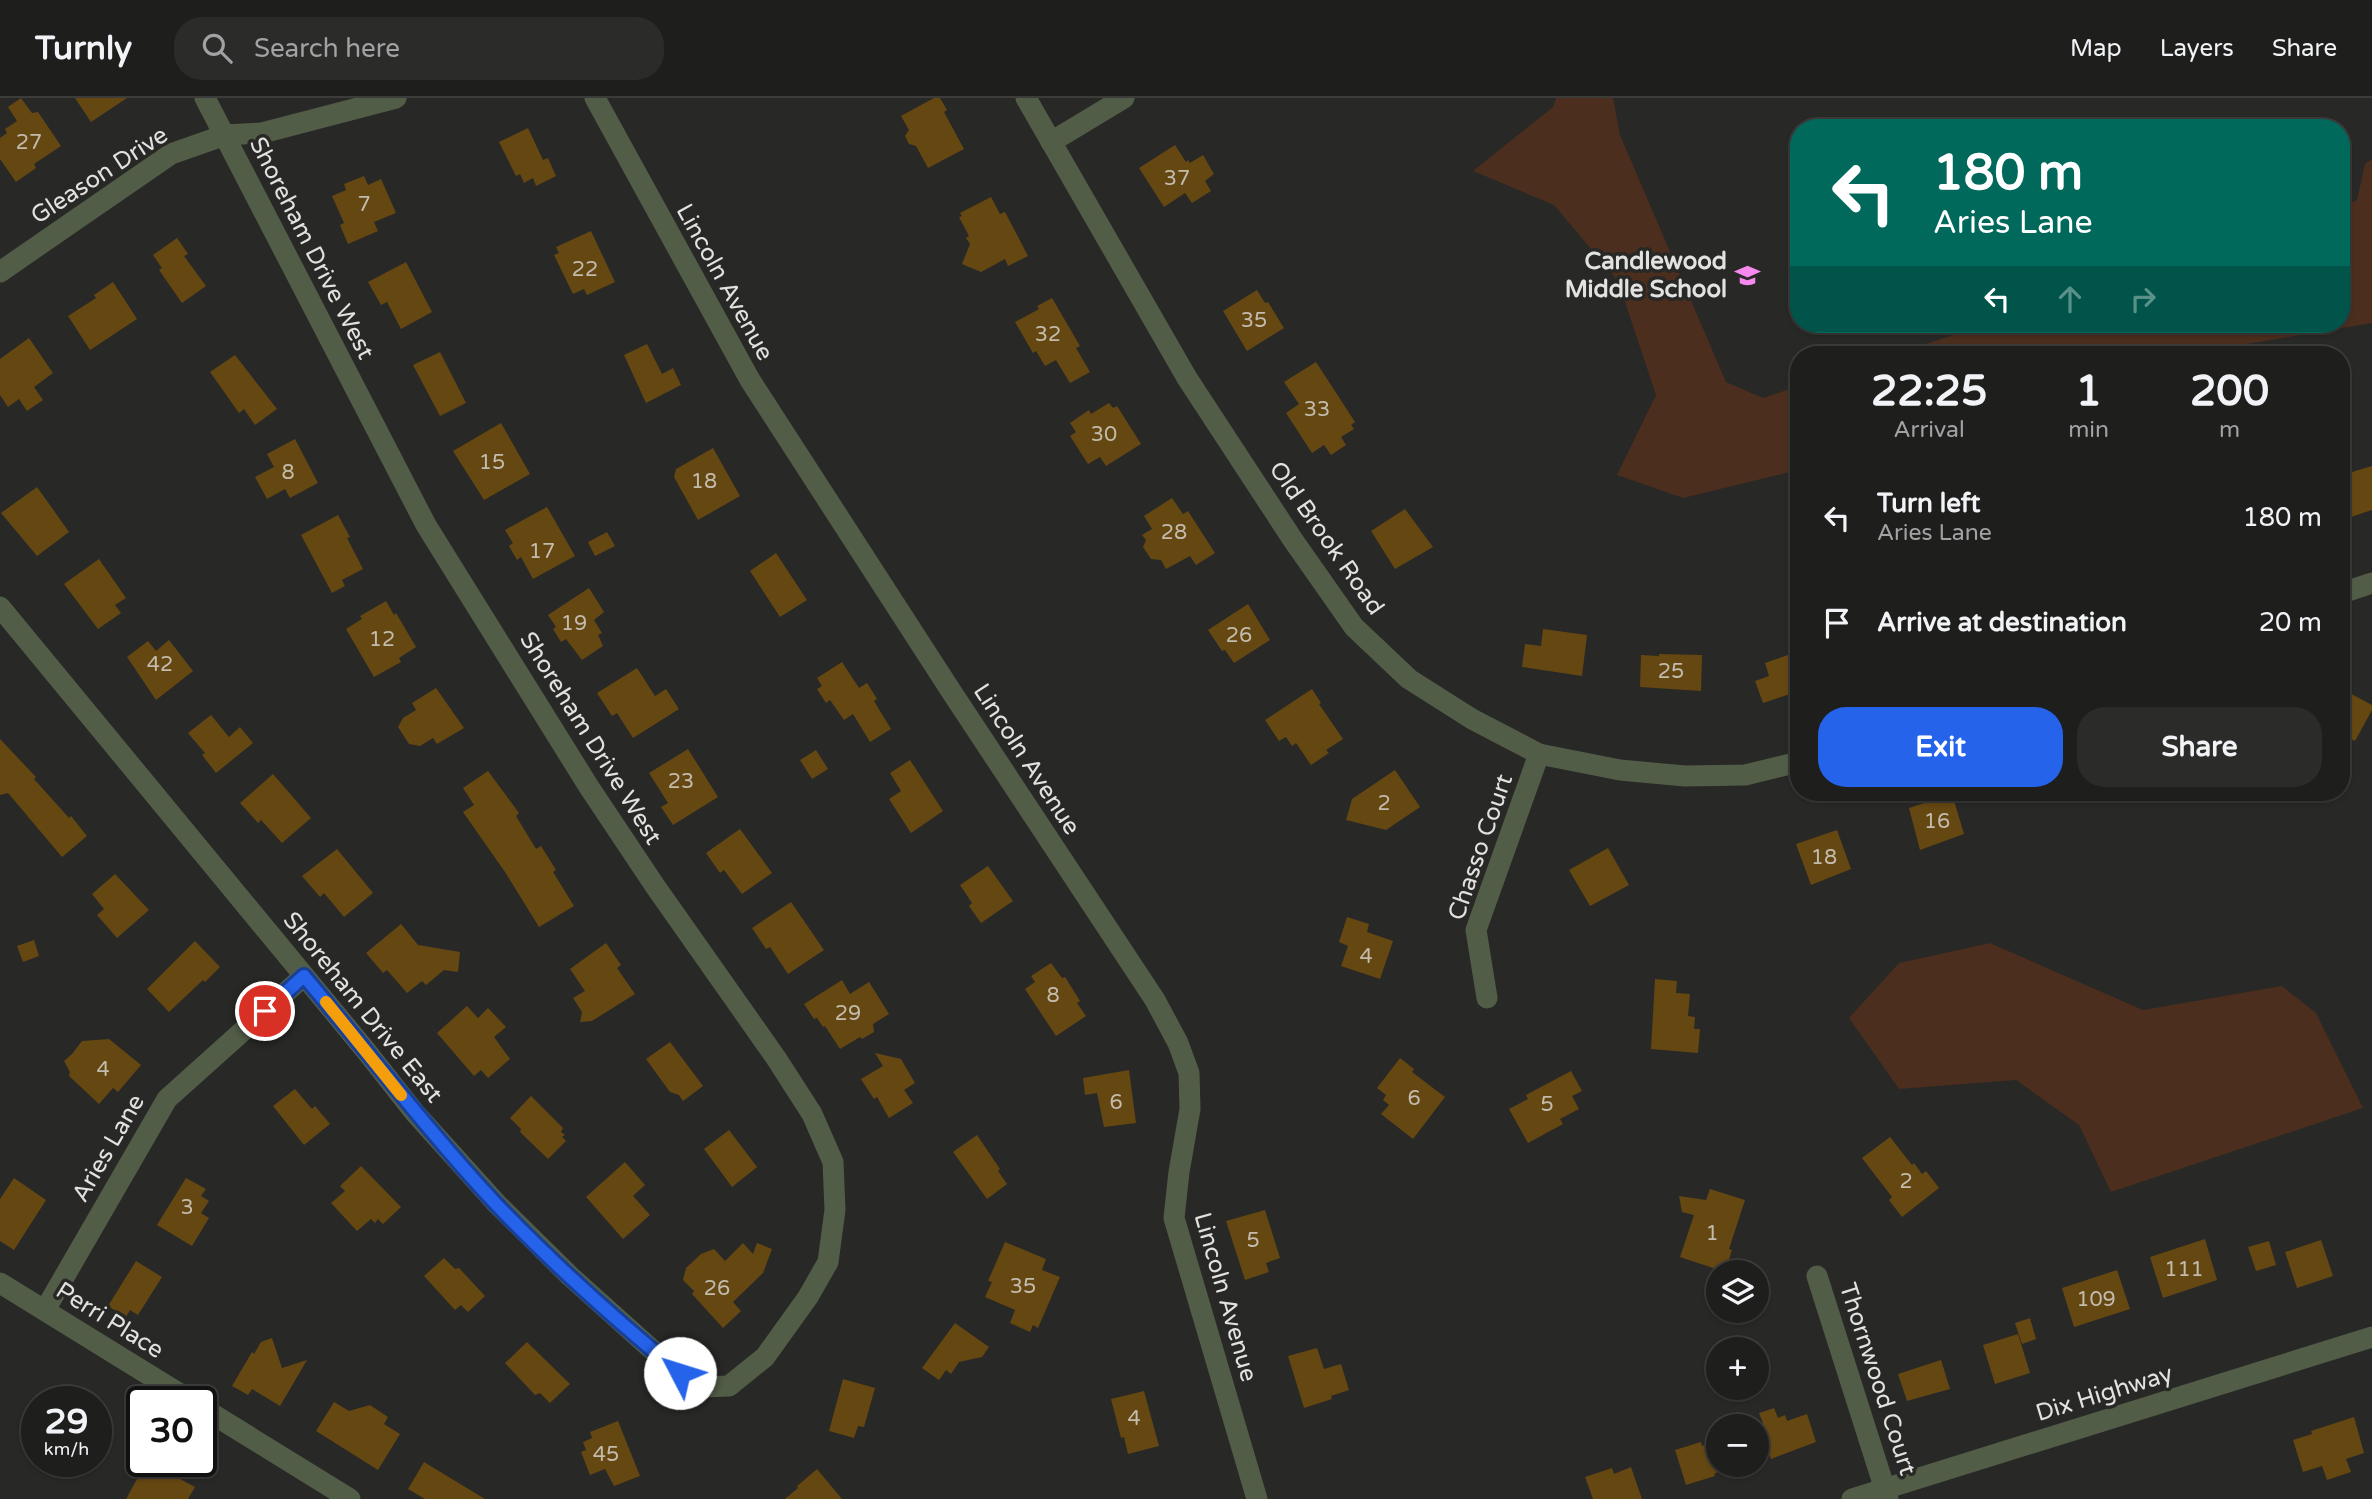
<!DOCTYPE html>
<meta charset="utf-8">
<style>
:root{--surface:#1e1e1c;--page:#2b2b29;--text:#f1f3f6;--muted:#a1a2a3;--line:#3c3c3b;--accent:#2563eb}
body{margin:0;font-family:"Varela Round",sans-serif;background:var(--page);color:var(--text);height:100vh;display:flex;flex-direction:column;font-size:26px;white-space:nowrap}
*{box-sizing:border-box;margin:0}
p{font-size:23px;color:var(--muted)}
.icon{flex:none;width:38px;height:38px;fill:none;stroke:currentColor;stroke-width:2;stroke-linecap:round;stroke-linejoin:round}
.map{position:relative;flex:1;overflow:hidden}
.side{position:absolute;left:1790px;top:248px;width:560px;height:455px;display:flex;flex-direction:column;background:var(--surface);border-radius:28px;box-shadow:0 2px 5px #0004,0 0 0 2px var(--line)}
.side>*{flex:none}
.top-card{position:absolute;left:1790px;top:21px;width:560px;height:214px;border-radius:28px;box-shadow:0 2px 5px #0004,0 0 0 2px var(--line);background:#00695c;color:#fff;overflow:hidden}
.buttons{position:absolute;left:1706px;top:1162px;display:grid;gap:14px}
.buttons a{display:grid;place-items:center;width:63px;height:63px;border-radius:50%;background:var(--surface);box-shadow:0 2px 5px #0004,0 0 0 2px var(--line);font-size:35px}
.speed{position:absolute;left:21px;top:1288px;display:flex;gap:14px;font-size:35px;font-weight:700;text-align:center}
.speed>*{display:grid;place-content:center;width:91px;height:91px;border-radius:50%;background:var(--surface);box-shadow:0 2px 5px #0004,0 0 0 2px var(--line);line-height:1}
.speed small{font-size:18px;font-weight:400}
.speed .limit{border:4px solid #111;border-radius:10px;background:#fff;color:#111}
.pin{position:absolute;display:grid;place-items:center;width:60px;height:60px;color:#fff;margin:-30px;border:4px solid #fff;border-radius:50%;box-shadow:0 2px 7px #0007}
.me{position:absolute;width:77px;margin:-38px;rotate:310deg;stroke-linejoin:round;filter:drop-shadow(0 0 5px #0008)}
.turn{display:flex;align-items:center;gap:24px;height:147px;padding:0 28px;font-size:32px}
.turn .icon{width:91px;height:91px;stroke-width:2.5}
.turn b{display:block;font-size:49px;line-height:60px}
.lanes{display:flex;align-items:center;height:66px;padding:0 28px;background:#0003;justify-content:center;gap:35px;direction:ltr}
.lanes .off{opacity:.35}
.eta{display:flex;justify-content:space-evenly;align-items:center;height:119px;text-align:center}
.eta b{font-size:42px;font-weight:800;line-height:49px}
.primary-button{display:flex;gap:14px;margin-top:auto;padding:14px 28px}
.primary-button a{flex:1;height:80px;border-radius:28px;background:var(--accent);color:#fff;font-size:28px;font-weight:800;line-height:80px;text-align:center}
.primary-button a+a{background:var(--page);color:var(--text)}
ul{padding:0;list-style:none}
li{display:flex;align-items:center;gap:21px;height:105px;padding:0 28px}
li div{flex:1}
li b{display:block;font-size:26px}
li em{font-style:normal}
header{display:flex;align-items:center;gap:42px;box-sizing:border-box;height:98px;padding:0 35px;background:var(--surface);border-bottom:2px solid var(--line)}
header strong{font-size:33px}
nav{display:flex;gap:38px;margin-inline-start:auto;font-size:24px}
.search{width:490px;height:63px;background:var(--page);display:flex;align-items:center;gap:18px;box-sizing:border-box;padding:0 24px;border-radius:28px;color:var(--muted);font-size:26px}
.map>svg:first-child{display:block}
.green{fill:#4b2e1d}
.building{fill:#654712}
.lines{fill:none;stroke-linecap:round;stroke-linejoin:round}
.minor{stroke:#525d48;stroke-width:21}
.route-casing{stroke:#184099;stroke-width:18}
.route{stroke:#2563eb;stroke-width:12}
.slow{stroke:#f59e0b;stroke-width:12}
.labels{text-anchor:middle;stroke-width:7;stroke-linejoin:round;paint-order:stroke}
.number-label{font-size:21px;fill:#c3bbad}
.street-label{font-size:24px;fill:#e2e2e1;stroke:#282826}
.poi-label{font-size:24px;font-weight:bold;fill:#e2e2e1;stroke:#282826;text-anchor:end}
</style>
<header>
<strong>Turnly</strong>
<div class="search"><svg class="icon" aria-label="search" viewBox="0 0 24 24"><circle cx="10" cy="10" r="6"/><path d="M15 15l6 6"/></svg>Search here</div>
<nav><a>Map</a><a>Layers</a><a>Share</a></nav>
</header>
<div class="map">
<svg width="2372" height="1401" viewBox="0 0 2372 1401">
<rect width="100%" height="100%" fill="#282826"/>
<g class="green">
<polygon points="1556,0 1613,0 1620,37 1726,284 1763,300 1799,288 1799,372 1683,400 1617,377 1656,297 1618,183 1554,107 1473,73 1553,9"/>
<polygon points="2372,61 2372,225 2217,251 2196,257 1892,257 1987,226 2342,226 2342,108 2357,102 2365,66"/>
<polygon points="1990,845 2143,912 2282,888 2316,915 2363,1010 2111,1094 2079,1027 2016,982 1899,991 1849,920 1899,865"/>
</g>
<g class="building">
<polygon points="21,0 32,15 38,14 61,48 34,66 36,70 16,84 0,61 0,40 7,35 5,31 17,23 8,9"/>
<polygon points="75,0 127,0 91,24"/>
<polygon points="934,0 940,0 947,12 944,14 964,51 928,70 916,48 909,46 905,38 909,32 901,18"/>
<polygon points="528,30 543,62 548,60 556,78 536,88 533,80 524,85 520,76 516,78 499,44"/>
<polygon points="1175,47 1186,64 1188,62 1190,65 1203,57 1214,76 1205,83 1211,93 1192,105 1185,95 1164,109 1139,70"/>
<polygon points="364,78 368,87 381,81 396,115 374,124 378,133 348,146 340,127 344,125 332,98 346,92 344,86"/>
<polygon points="991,99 1000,116 1005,114 1028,158 1008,168 1005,161 981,174 962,166 970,146 966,140 969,138 959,119 962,118 960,115"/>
<polygon points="591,133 615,184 587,197 584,191 573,196 554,157 559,155 556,149"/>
<polygon points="177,140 188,156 184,158 206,188 182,205 159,172 162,170 153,157"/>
<polygon points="406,164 432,214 401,231 387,204 381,207 368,184"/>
<polygon points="113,184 137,221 90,252 68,218 96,200 94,197"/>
<polygon points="1257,192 1265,205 1268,204 1284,230 1247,253 1223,213"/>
<polygon points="1052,200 1080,248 1076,250 1090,274 1070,285 1056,262 1045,268 1036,253 1033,255 1015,224 1039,211 1037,208"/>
<polygon points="29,240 53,275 34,289 43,302 27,313 19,301 8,309 0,297 0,261"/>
<polygon points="647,246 662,276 673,270 681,287 646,305 624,257"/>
<polygon points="440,254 466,305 440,318 413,267"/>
<polygon points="235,257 277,311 255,327 244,311 239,315 210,274"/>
<polygon points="1316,264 1355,324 1351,327 1354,331 1341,339 1346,347 1331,357 1324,347 1312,355 1286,315 1299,306 1284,284"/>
<polygon points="1109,305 1113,310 1117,308 1141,346 1106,368 1100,359 1088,366 1070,338 1076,334 1070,325 1089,312 1091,316"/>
<polygon points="501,325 530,376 484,402 453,353"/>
<polygon points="295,341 318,385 290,400 285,391 267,401 255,379 274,369 267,356"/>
<polygon points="713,350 740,398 698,422 674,379 676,371"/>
<polygon points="2372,368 2372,412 2342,422 2342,377"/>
<polygon points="37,389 69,434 37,458 1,415"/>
<polygon points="1172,400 1183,416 1188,413 1215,455 1196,467 1190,458 1166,471 1161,462 1151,461 1143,449 1146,442 1142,437 1152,431 1144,418"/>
<polygon points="547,409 575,458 533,481 521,459 517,462 509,448 513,445 505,432"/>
<polygon points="1405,411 1433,449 1395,471 1371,433"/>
<polygon points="338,417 350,439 347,440 363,471 342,482 345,488 332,495 301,437"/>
<polygon points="607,434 615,448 595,458 588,444"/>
<polygon points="776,455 807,502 780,519 750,473"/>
<polygon points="99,461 126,500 115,507 121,515 98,531 64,486"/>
<polygon points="589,490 604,514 594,522 602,535 598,537 603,548 582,562 566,541 561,544 553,531 556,529 548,517"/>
<polygon points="386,503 394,517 396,515 416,549 399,560 401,564 374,579 346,531 362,521 360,518"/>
<polygon points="1248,506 1270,542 1234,565 1225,552 1222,553 1208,532"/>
<polygon points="1543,531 1587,537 1582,578 1522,569 1525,546 1541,548"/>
<polygon points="169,542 193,573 156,602 127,559 148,543 156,553"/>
<polygon points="1799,553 1799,593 1763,605 1755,583 1769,578 1765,565"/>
<polygon points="1659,556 1702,557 1701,593 1640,589 1641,557 1659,558"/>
<polygon points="842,564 859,590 867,585 877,601 874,603 891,631 870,644 853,616 844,622 830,602 826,605 817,591 822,588 817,580"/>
<polygon points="637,570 655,598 666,591 679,611 633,640 617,615 612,618 597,595"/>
<polygon points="436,590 464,630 437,646 433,640 420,648 409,646 398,629 403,620 416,612 412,605"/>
<polygon points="1312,591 1321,605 1319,606 1343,641 1326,652 1329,655 1311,667 1296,645 1292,648 1286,639 1279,643 1265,622"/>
<polygon points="2342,591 2372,607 2372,612 2355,643 2342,636"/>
<polygon points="211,617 229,639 240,629 253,645 216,675 202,657 205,655 188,635"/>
<polygon points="0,641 36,679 34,681 69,720 71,718 87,738 62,759 8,695 0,697"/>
<polygon points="688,651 718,699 673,727 661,709 668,705 649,675"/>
<polygon points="816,652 828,671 812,681 800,662"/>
<polygon points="910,662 943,713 911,735 889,701 901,693 890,675"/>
<polygon points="1395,672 1420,709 1386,732 1346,722 1352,701"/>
<polygon points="488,673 519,715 516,718 536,751 541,748 556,772 553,774 574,808 539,829 505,774 463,714 474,707 463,690"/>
<polygon points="273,676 311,720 282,745 261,722 258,725 240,705"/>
<polygon points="1952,696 1964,736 1920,752 1909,710"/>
<polygon points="740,731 772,775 742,796 724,772 720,775 706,755"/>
<polygon points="1837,732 1851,771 1811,787 1796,746"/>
<polygon points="1608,750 1629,787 1590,808 1569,772"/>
<polygon points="337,751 373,795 344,819 324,795 320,799 302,778"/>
<polygon points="988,768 1013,803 981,825 969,808 972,805 960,787"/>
<polygon points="115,776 149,812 117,840 97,817 104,811 92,796"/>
<polygon points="791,804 824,852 788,876 770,849 766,851 752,830"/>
<polygon points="1347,819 1369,826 1367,834 1393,843 1380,881 1341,868 1348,848 1339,844"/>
<polygon points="401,826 418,847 460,854 458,874 444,872 426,887 422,883 407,895 387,872 383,875 366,855"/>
<polygon points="34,842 39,858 23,864 17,848"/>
<polygon points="195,843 220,869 205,884 203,882 169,914 147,891"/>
<polygon points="606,845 621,867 617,870 635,896 592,923 580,924 582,914 573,900 585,893 570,871"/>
<polygon points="1051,865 1062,880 1065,879 1080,903 1077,905 1086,918 1056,938 1025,891 1035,884 1031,878"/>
<polygon points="1655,881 1677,883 1676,895 1690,896 1688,918 1695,919 1694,931 1700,931 1698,955 1651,951"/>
<polygon points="842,882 850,896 869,884 889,916 873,926 874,934 862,941 860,939 840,951 825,928 823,929 817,920 814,921 804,906"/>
<polygon points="467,908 478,920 488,910 506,929 494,939 510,961 488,980 481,972 474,978 437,935"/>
<polygon points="109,941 141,967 118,994 113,990 99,1006 69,978 70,974 64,963 72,956 82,943"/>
<polygon points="670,944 703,988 683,1003 679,997 670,994 646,961"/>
<polygon points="875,955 901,961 915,985 904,992 913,1005 889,1020 877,999 874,1001 861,981 883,968"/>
<polygon points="1400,960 1414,971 1412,974 1445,999 1413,1041 1381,1016 1389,1007 1383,1002 1386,997 1377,990"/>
<polygon points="1129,972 1136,1025 1104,1029 1097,995 1085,997 1083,980"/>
<polygon points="1571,973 1582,993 1572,998 1579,1011 1560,1021 1563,1026 1528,1045 1509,1011 1528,1001 1526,997"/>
<polygon points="295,991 312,1011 315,1008 330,1026 304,1047 273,1008"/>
<polygon points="531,998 563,1030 561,1034 565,1037 562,1039 566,1043 548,1061 520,1034 521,1031 510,1020"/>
<polygon points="729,1032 757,1069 732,1089 704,1051"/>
<polygon points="977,1037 1000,1071 998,1073 1007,1086 987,1101 953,1054"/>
<polygon points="1890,1039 1912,1067 1914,1065 1922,1076 1926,1073 1939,1090 1902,1119 1889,1102 1892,1099 1862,1060"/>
<polygon points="625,1064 645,1087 633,1098 650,1117 623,1141 586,1099"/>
<polygon points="361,1068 401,1109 383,1126 378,1121 375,1125 371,1121 357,1133 331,1105 345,1093 340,1088"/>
<polygon points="14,1080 46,1102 14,1152 0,1143 0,1101"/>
<polygon points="186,1080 206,1091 201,1098 209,1103 201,1115 209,1120 192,1148 157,1127"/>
<polygon points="1710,1091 1745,1102 1729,1151 1732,1152 1725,1174 1680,1159 1694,1117 1682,1114 1679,1098 1706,1102"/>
<polygon points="1265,1112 1280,1160 1266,1165 1269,1174 1245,1182 1226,1123"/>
<polygon points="2205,1141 2217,1182 2163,1200 2150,1159"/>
<polygon points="2321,1142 2333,1178 2297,1190 2285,1154"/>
<polygon points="2269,1143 2276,1167 2256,1173 2248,1149"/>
<polygon points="1005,1144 1046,1161 1042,1172 1060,1179 1038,1230 1033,1227 1030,1234 1010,1225 1015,1212 985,1199 992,1184 988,1183"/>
<polygon points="743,1145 753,1156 757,1145 772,1151 763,1175 733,1204 741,1213 723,1230 692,1196 694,1193 683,1182 686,1170 701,1156 714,1151 725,1163"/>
<polygon points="444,1160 455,1171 459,1170 485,1198 468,1214 461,1207 455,1212 424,1178"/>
<polygon points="136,1163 162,1179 138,1217 130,1212 126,1219 108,1208"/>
<polygon points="2117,1172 2130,1211 2074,1229 2062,1190"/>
<polygon points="2030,1220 2036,1241 2022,1246 2015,1225"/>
<polygon points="955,1225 989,1249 982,1259 959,1264 951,1276 946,1272 939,1282 922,1270"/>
<polygon points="2018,1236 2030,1275 1995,1286 1983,1247"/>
<polygon points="272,1240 282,1270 307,1262 280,1308 252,1291 248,1297 232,1288 252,1254 254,1256 261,1244"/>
<polygon points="527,1244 570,1286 550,1305 540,1295 535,1297 505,1265"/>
<polygon points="1317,1250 1324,1271 1341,1266 1349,1292 1331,1298 1332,1301 1304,1310 1288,1258"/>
<polygon points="1941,1262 1950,1291 1907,1303 1898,1276"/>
<polygon points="843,1281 875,1290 864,1329 858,1328 854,1340 829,1333"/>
<polygon points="1144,1293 1159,1348 1128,1356 1124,1339 1121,1340 1111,1301"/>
<polygon points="334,1304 349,1313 370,1307 388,1319 384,1326 400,1336 378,1372 316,1333"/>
<polygon points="1774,1310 1778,1320 1785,1317 1787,1323 1807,1316 1816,1344 1771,1361 1759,1326 1763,1325 1759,1315"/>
<polygon points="2354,1319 2364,1355 2346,1361 2351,1374 2327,1382 2322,1368 2303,1374 2293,1342 2312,1336 2311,1333"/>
<polygon points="618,1323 640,1378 614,1388 605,1371 590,1377 581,1354 586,1352 583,1344 592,1340 590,1334"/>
<polygon points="1718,1343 1718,1374 1714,1376 1715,1378 1686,1387 1675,1352 1701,1344 1702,1348"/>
<polygon points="147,1363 195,1389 188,1401 126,1401"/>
<polygon points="424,1364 485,1401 425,1401 408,1391"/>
<polygon points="1631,1369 1642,1401 1593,1401 1585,1379 1612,1370 1614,1376"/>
<polygon points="817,1371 842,1401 785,1401 798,1390 797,1388"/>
</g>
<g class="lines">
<g class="minor">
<polyline points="595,0 750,282 951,593 1155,902 1178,945 1189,975 1190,1011 1179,1074 1174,1120 1257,1401"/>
<polyline points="1026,0 1187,280 1293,442 1354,529 1409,581 1472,621 1539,656 1620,672 1685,678 1745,677 1799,664"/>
<polyline points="1051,44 1124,0"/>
<polyline points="0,174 171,56 225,37 262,35 396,0"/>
<polyline points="2342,495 2372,485"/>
<polyline points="0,509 367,954 415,1015 497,1106 570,1178 648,1248 680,1275 704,1289 729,1288 765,1259 808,1199 828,1164 835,1112 833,1064 812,1016 776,960 655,788 589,689 426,427 205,0"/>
<polyline points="1487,900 1476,832 1539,656"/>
<polyline points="1817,1178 1888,1401"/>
<polyline points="0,1185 193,1304"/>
<polyline points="45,1212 167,1001 304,878"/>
<polyline points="201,1309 350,1401"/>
<polyline points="1852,1401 2372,1239"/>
</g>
</g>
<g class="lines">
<defs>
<path id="route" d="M265,913L304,878C368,954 428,1033 496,1106C553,1166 616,1222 680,1275"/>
</defs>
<use href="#route" class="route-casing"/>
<use href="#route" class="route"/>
<polyline class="slow" points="326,904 401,997"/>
</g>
<defs>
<symbol id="school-bare" viewBox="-9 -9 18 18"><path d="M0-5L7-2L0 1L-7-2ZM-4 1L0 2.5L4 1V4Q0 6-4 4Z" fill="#f689ee" stroke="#282826" stroke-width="2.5" paint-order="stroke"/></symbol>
</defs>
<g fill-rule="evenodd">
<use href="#school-bare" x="1730" y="160" width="35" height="35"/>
</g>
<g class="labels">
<g class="number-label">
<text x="29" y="51">27</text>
<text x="1177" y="87">37</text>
<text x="364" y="113">7</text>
<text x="585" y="178">22</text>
<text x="1254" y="229">35</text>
<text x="1048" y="243">32</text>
<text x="1317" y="318">33</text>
<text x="1104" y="343">30</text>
<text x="492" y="371">15</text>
<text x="288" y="381">8</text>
<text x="704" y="390">18</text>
<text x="1174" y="441">28</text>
<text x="542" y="460">17</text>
<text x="574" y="532">19</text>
<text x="1239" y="544">26</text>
<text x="382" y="548">12</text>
<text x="160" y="573">42</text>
<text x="1671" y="580">25</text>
<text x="681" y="690">23</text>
<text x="1384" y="712">2</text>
<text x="1937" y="730">16</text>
<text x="1824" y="766">18</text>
<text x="1366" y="865">4</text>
<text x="1053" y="904">8</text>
<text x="848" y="922">29</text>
<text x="103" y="978">4</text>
<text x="1414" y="1007">6</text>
<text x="1116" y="1011">6</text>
<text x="1547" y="1013">5</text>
<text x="1906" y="1090">2</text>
<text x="187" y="1116">3</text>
<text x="1712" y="1142">1</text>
<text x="1253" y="1149">5</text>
<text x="2184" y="1178">111</text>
<text x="1023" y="1195">35</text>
<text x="717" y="1197">26</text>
<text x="2096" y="1208">109</text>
<text x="1134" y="1327">4</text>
<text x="606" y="1363">45</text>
</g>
<g class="street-label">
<text transform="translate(99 77) rotate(-33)" y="8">Gleason Drive</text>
<text transform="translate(312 150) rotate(63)" y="8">Shoreham Drive West</text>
<text transform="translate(725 184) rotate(61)" y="8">Lincoln Avenue</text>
<text transform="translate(1327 440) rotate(55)" y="8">Old Brook Road</text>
<text transform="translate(591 640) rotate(58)" y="8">Shoreham Drive West</text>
<text transform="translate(1027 661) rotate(57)" y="8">Lincoln Avenue</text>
<text transform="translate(1480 749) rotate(-71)" y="8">Chasso Court</text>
<text transform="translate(363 909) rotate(51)" y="8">Shoreham Drive East</text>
<text transform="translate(108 1050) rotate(-60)" y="8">Aries Lane</text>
<text transform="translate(1226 1199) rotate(74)" y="8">Lincoln Avenue</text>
<text transform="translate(110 1222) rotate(32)" y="8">Perri Place</text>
<text transform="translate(1878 1281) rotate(72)" y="8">Thornwood Court</text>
<text transform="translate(2104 1295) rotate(-17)" y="8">Dix Highway</text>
</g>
<g class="poi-label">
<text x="1727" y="171">Candlewood<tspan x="1727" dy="28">Middle School</tspan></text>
</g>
</g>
</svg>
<div class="buttons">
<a><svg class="icon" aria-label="layers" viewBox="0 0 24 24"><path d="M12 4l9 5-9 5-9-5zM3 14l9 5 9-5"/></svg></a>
<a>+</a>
<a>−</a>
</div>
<div class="speed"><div>29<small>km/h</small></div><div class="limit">30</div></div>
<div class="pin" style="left:265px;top:913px;background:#d93025"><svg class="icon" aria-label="arrive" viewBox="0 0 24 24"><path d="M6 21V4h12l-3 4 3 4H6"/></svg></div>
<svg class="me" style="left:680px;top:1275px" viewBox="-20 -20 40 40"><circle r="19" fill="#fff"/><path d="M0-13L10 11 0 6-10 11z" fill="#2563eb"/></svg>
<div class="top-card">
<div class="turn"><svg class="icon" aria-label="left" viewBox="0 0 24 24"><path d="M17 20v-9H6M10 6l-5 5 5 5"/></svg><div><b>180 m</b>Aries Lane</div></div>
<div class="lanes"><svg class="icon" aria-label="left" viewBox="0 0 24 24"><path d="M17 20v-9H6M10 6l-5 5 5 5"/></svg><svg class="icon off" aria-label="ahead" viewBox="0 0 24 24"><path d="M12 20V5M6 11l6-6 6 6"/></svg><svg class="icon off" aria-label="right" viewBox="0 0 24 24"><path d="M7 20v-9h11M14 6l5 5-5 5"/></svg></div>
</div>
<section class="side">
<div class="eta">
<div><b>22:25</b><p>Arrival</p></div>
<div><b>1</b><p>min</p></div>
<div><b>200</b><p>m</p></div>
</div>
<ul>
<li><svg class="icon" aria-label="left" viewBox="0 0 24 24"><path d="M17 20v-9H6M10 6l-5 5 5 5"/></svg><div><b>Turn left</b><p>Aries Lane</p></div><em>180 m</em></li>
<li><svg class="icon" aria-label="arrive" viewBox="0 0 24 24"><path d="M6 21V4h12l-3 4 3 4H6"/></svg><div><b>Arrive at destination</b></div><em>20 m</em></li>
</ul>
<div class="primary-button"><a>Exit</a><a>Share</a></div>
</section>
</div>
